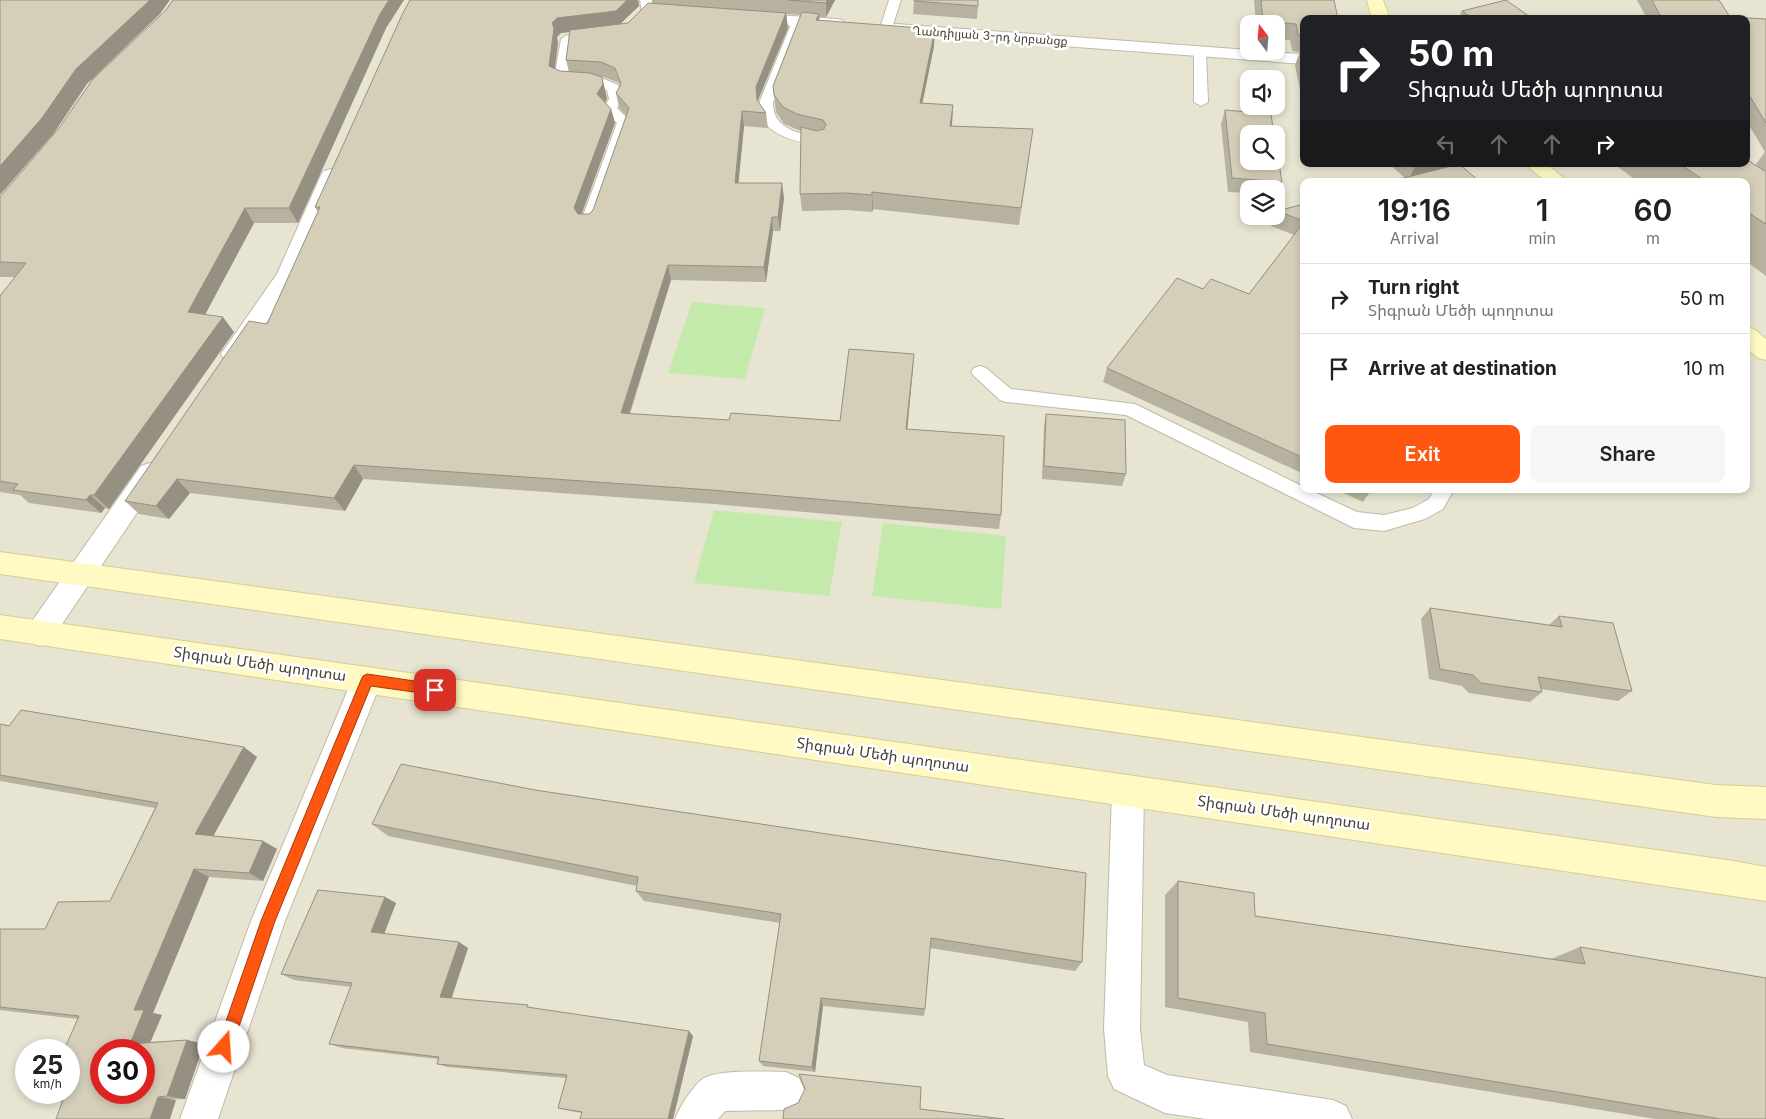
<!DOCTYPE html>
<meta charset="utf-8">
<style>
:root{--surface:#fff;--page:#f6f6f6;--text:#222;--muted:#767676;--line:#e0e0e0;--accent:#ff5610}
body{margin:0;font-family:Inter,"Noto Sans Armenian",sans-serif;background:var(--page);color:var(--text);height:100vh;display:flex;flex-direction:column;font-size:19px;white-space:nowrap}
*{box-sizing:border-box;margin:0}
p{font-size:16px;color:var(--muted)}
.icon{flex:none;width:28px;height:28px;fill:none;stroke:currentColor;stroke-width:2;stroke-linecap:round;stroke-linejoin:round}
.map{position:relative;flex:1;overflow:hidden}
.details{position:absolute;left:1300px;top:178px;width:450px;height:315px;display:flex;flex-direction:column;background:var(--surface);border-radius:10px;box-shadow:0 2px 8px #0003}
.details>*{flex:none}
.top-card{position:absolute;left:1300px;top:15px;width:450px;height:152px;border-radius:10px;box-shadow:0 2px 8px #0003;background:#202124;color:#fff;overflow:hidden}
.needle{width:32px;rotate:344deg}
.tools{position:absolute;left:1240px;top:15px;display:grid;gap:10px}
.tools a{display:grid;place-items:center;width:45px;height:45px;border-radius:10px;background:var(--surface);box-shadow:0 2px 8px #0003;font-size:25px}
.speed{position:absolute;left:15px;top:1039px;display:flex;gap:10px;font-size:25px;font-weight:700;text-align:center}
.speed>*{display:grid;place-content:center;width:65px;height:65px;border-radius:50%;background:var(--surface);box-shadow:0 2px 8px #0003;line-height:1}
.speed small{font-size:12px;font-weight:400}
.speed .limit{border:8px solid #d22;background:#fff;color:#111}
.pin{position:absolute;display:grid;place-items:center;width:42px;height:42px;color:#fff;margin:-21px;border-radius:10px;box-shadow:0 2px 8px #0006}
.me{position:absolute;width:55px;margin:-28px;rotate:19deg;stroke-linejoin:round;filter:drop-shadow(0 0 4px #0008)}
.turn{display:flex;align-items:center;gap:18px;height:105px;padding:0 25px;font-size:22px}
.turn .icon{width:65px;height:65px;stroke-width:2.5}
.turn b{display:block;font-size:35px;line-height:42px}
.lanes{display:flex;align-items:center;height:48px;padding:0 25px;background:#0003;justify-content:center;gap:25px;direction:ltr}
.lanes .off{opacity:.35}
.eta{display:flex;justify-content:space-evenly;align-items:center;height:85px;text-align:center}
.eta b{font-size:30px;font-weight:600;line-height:35px}
.action{display:flex;gap:10px;margin-top:auto;padding:10px 25px}
.action a{flex:1;height:58px;border-radius:10px;background:var(--accent);color:#fff;font-size:20px;font-weight:600;line-height:58px;text-align:center}
.action a+a{background:var(--page);color:var(--text)}
ul{padding:0;list-style:none}
li{display:flex;align-items:center;gap:15px;height:70px;padding:0 25px;border-top:1px solid var(--line)}
li div{flex:1}
li b{display:block;font-size:19px}
li em{font-style:normal}
.map>svg:first-child{display:block}
.residential{fill:#e7e4d2;fill-rule:evenodd}
.green{fill:#c4eaab}
.lines{fill:none;stroke-linecap:round;stroke-linejoin:round}
.lane-casing{stroke:#bfbaa7;stroke-width:2}
.street-casing{stroke:#bfbaa7;stroke-width:2}
.secondary-casing{stroke:#d6ce91;stroke-width:2}
.lane{fill:#fff;fill-rule:evenodd}
.street{fill:#fff;fill-rule:evenodd}
.secondary{fill:#fff9c3;fill-rule:evenodd}
.wall{fill:#b7b19f;fill-rule:evenodd}
.shaded-wall{fill:#959082}
.building{fill:#d5ceb9;stroke:#959082;fill-rule:evenodd}
.route{fill:#ff5610;stroke:#a6380a}
.labels{text-anchor:middle;stroke-width:5;stroke-linejoin:round;paint-order:stroke}
.far-street-label{font-size:12px;fill:#464134;stroke:#fff}
.street-label{font-size:15px;fill:#464134;stroke:#fff}
</style>
<div class="map">
<svg width="1766" height="1119" viewBox="0 0 1766 1119">
<rect width="100%" height="100%" fill="#f3f1e4"/>
<path class="residential" d="M0,0H1766V1119H0ZM1304,19H1746V164H1304ZM1249,24H1276V51H1249ZM1249,79H1276V106H1249ZM1249,134H1276V161H1249ZM1304,181H1746V489H1304ZM1249,189H1276V216H1249ZM26,1050H69V1092H26ZM101,1050H144V1092H101Z"/>
<g class="green">
<polygon points="692,302 765,308 745,379 668,373"/>
<polygon points="714,510 842,522 829,596 694,583"/>
<polygon points="883,523 1006,536 1001,609 872,596"/>
</g>
<g class="lines">
<defs>
<g id="lane">
<polygon points="640,0 652,0 650,14 642,14"/>
<polygon points="889,0 901,0 892,28 886,32 880,28"/>
<path d="M798,18L804,22L773,103C773,131 801,133 823,139L825,142L823,145L818,146C793,140 759,135 759,103L792,22Z"/>
<path d="M567,35L573,39L568,76L604,79L618,85L623,99L617,108L631,122L596,224L593,227H583L580,224L617,123L603,109L609,99L607,90C593,82 563,89 554,79L561,39Z"/>
<polygon points="1200,47 1206,51 1208,102 1201,106 1194,102 1194,51"/>
<polygon points="980,366 986,368 1011,389 1135,404 1304,487 1304,489 1308,489 1357,512 1384,515 1413,508 1429,499 1435,489 1454,489 1443,509 1425,519 1384,531 1354,528 1126,415 1006,402 1000,400 974,376 971,372 974,368"/>
</g>
<g id="street">
<polygon points="749,13 836,19 842,20 845,24 842,28 836,29 743,22 740,18 743,14"/>
<polygon points="896,24 1249,50 1249,51 1304,54 1304,64 890,33 887,29 890,25"/>
<polygon points="331,169 338,171 341,175 298,276 241,360 233,362 225,360 221,354 277,274 321,175 324,171"/>
<polygon points="150,463 159,466 163,473 159,480 50,642 40,646 30,642 26,633 30,624 141,466"/>
<polygon points="367,667 378,671 382,680 285,921 218,1119 180,1119 251,921 352,680 356,671"/>
<polygon points="1128,776 1139,780 1144,791 1140,1029 1144,1065 1167,1075 1333,1100 1346,1106 1352,1119 1206,1119 1165,1113 1114,1089 1108,1076 1104,1029 1112,791 1117,780"/>
<path d="M786,1072L799,1078L805,1091L799,1104L786,1110L725,1111L718,1119H675C680,1107 693,1085 704,1078C720,1069 766,1072 786,1072Z"/>
</g>
<g id="secondary">
<polygon points="1367,0 1383,0 1390,19 1372,19"/>
<polygon points="1525,164 1547,164 1567,181 1545,181"/>
<polygon points="1746,327 1754,329 1766,339 1766,360 1758,358 1746,348"/>
<polygon points="0,552 1716,785 1766,787 1766,819 1716,817 0,574"/>
<polygon points="0,615 1734,861 1766,867 1766,901 0,639"/>
</g>
</defs>
<use href="#lane" class="lane-casing"/>
<use href="#street" class="street-casing"/>
<use href="#secondary" class="secondary-casing"/>
<use href="#lane" class="lane"/>
<use href="#street" class="street"/>
<use href="#secondary" class="secondary"/>
</g>
<g class="wall">
<polygon points="173,0 404,0 386,28 298,223 254,223 205,314 234,332 109,509 105,508 101,513 29,503 20,495 0,492 0,296 15,277 0,277 0,197 166,10"/>
<path d="M410,0H638L639,6L620,24L628,23L653,4L652,0H835L826,17H819V21L934,46L922,103L953,105L952,126L1033,129L1019,225L873,209L872,212L847,210L802,211L800,194L801,131L784,124L776,112L773,86L801,15L786,14L788,28L758,101L766,113L768,128L744,126L738,183L784,198L780,231H773L766,282L671,280L630,414L729,420L840,421L913,368L907,429L1001,515L999,529L714,504L363,479L345,511L190,493L169,519L139,514L125,501L267,324L318,212L315,207ZM570,32L566,60L569,72L560,71L555,69L558,43L557,37L561,33ZM602,77H604L619,83L620,86L616,93L619,108L627,116L593,210L589,214H582L615,123L611,109L605,102L607,99Z"/>
<polygon points="914,0 978,6 977,19 913,14"/>
<polygon points="1254,0 1334,0 1304,19 1304,110 1295,65 1300,52 1292,51 1290,40 1276,39 1276,24 1256,24"/>
<polygon points="1637,0 1719,0 1730,17 1766,19 1766,276 1746,261 1746,181 1637,181 1614,164 1746,164 1758,167 1756,164 1765,152 1746,120 1746,19 1647,19"/>
<polygon points="1462,11 1533,19 1458,19"/>
<polygon points="1225,110 1282,182 1277,196 1276,196 1276,189 1249,189 1249,193 1228,192 1221,124"/>
<polygon points="1389,164 1453,164 1452,166 1405,178"/>
<polygon points="1304,204 1304,474 1103,382 1107,368 1203,289 1249,294 1294,235 1271,226 1275,216 1276,216 1277,211"/>
<polygon points="1046,414 1126,474 1122,486 1042,479 1044,426"/>
<polygon points="1335,489 1372,489 1363,502"/>
<polygon points="1430,608 1549,625 1559,616 1632,691 1618,701 1541,689 1542,692 1530,702 1469,693 1462,686 1429,679 1421,619"/>
<polygon points="0,724 257,757 213,836 263,841 277,849 263,881 209,877 153,1013 162,1015 150,1042 187,1040 204,1044 185,1099 62,1102 42,1100 78,1019 0,1010 0,929 45,929 110,901 155,808 0,781"/>
<polygon points="372,824 1082,962 1075,971 930,948 925,1009 924,1016 823,1006 815,1072 763,1066 759,1061 780,923 644,901 636,891 637,886 388,836"/>
<polygon points="1178,881 1255,916 1551,959 1580,947 1766,1119 1655,1119 1250,1052 1248,1022 1165,1007 1165,895"/>
<polygon points="385,897 396,903 384,934 468,948 452,998 533,1008 693,1036 673,1119 580,1119 582,1113 565,1110 558,1108 566,1078 447,1067 437,1064 438,1059 342,1048 329,1044 351,987 294,980 281,974"/>
</g>
<g class="shaded-wall">
<polygon points="150,0 170,0 160,14 87,84 54,133 0,195 0,166 76,69"/>
<polygon points="389,0 404,0 386,28 298,223 289,208 380,14"/>
<polygon points="627,0 638,0 639,6 619,25 561,33 557,37 558,43 553,81 549,66 552,23 557,18"/>
<polygon points="827,0 835,0 826,17 826,3"/>
<polygon points="786,13 788,28 757,102 756,87"/>
<polygon points="819,14 820,30 816,20"/>
<polygon points="935,29 934,46 919,120 920,103"/>
<polygon points="602,77 607,99 601,109 597,94"/>
<polygon points="953,105 952,122 949,143 950,126"/>
<polygon points="611,109 615,123 578,223 574,208"/>
<polygon points="742,111 744,126 737,198 735,183"/>
<polygon points="1427,164 1453,164 1450,169 1408,180 1415,167"/>
<polygon points="782,183 784,198 780,231 778,217"/>
<polygon points="872,192 873,209 872,212"/>
<polygon points="245,208 254,223 199,326 188,312"/>
<polygon points="772,217 773,231 766,282 764,267"/>
<polygon points="668,265 671,280 625,427 621,413"/>
<polygon points="223,317 234,332 109,509 94,495"/>
<polygon points="914,354 913,368 906,443 906,429"/>
<polygon points="354,465 363,479 345,511 334,498"/>
<polygon points="177,479 190,493 169,519 156,506"/>
<polygon points="90,495 105,508 101,513 86,500"/>
<polygon points="244,747 257,757 210,842 195,834"/>
<polygon points="263,841 277,849 263,881 249,873"/>
<polygon points="194,869 209,877 153,1013 162,1015 148,1048 130,1044 134,1010"/>
<polygon points="385,897 396,903 382,939 371,932"/>
<polygon points="459,942 468,948 450,1002 440,997"/>
<polygon points="821,998 823,1006 815,1072 812,1067"/>
<polygon points="689,1031 693,1036 673,1119 668,1119"/>
<polygon points="187,1040 204,1044 185,1099 167,1096"/>
<polygon points="158,1097 176,1100 170,1119 150,1119"/>
</g>
<g class="building">
<polygon points="0,0 150,0 76,69 42,118 0,166"/>
<polygon points="173,0 389,0 380,14 289,208 245,208 188,312 223,317 94,495 90,495 86,500 13,490 18,484 0,481 0,296 26,263 0,262 0,197 59,128 93,79 166,10"/>
<polygon points="410,0 627,0 616,11 557,18 552,23 554,28 549,66 560,71 590,73 602,77 603,84 597,94 611,109 574,208 578,214 589,214 593,210 629,108 616,93 621,84 615,68 601,62 566,60 570,30 628,23 648,3 786,13 756,87 757,100 766,113 742,111 735,183 782,183 778,217 772,217 764,267 668,265 621,413 729,420 731,413 840,421 849,349 914,354 906,429 1004,436 1001,515 711,490 354,465 334,498 177,479 156,506 125,501 249,321 267,324 320,207 315,207 402,15"/>
<polygon points="788,0 827,0 826,3"/>
<polygon points="914,0 978,0 978,6 914,1"/>
<polygon points="1261,0 1334,0 1338,19 1304,19 1304,35 1298,35 1296,24 1263,21"/>
<polygon points="1506,0 1533,19 1474,19 1462,11"/>
<polygon points="1652,0 1719,0 1730,17 1766,19 1766,123 1746,90 1746,19 1662,19"/>
<polygon points="802,12 819,14 816,20 935,29 920,103 953,105 950,126 1033,129 1021,208 872,192 872,195 846,193 800,194 801,127 817,131 824,129 826,124 823,120 797,114 783,107 774,95 773,86"/>
<polygon points="1301,49 1304,49 1304,63"/>
<polygon points="1225,110 1271,114 1274,134 1249,134 1249,161 1276,161 1276,145 1282,182 1232,178"/>
<polygon points="1746,159 1766,172 1766,224 1746,211 1746,181 1705,181 1680,164 1746,164"/>
<polygon points="1411,164 1427,164 1415,167"/>
<polygon points="1459,164 1479,181 1392,181"/>
<polygon points="1304,204 1304,221 1277,211"/>
<polygon points="1304,222 1304,458 1107,368 1177,278 1203,289 1211,279 1249,294"/>
<polygon points="1046,414 1125,420 1126,474 1044,466"/>
<polygon points="1430,608 1562,627 1559,616 1613,623 1632,691 1538,677 1542,692 1481,683 1473,675 1440,669"/>
<path d="M21,710L244,747L195,834L263,841L249,873L194,869L134,1010H144L130,1044L187,1040L167,1096L158,1097L150,1119H56L63,1100H42L45,1092H69V1050H64L79,1016L0,1007V929H45L58,902L110,901L158,803L0,775V724L9,726ZM101,1050H144V1092H101Z"/>
<polygon points="401,764 535,790 1086,873 1082,962 931,938 925,1009 821,998 812,1067 759,1061 781,914 636,891 638,877 372,824"/>
<polygon points="1178,881 1254,893 1255,916 1585,964 1580,947 1766,978 1766,1119 1721,1119 1267,1044 1265,1013 1178,998"/>
<polygon points="318,890 385,897 371,932 459,942 440,997 528,1005 527,1007 689,1031 668,1119 580,1119 582,1112 558,1108 567,1075 437,1064 439,1057 329,1044 352,983 281,974"/>
<polygon points="799,1074 921,1087 920,1109 1004,1119 783,1119 784,1109 798,1103 805,1089"/>
</g>
<polygon class="route" points="367,674 435,684 440,686 441,690 440,694 435,695 371,686 275,921 232,1047 230,1053 224,1055 219,1053 217,1047 261,921 361,680 363,676"/>
<g class="labels">
<g class="far-street-label">
<text transform="translate(990 36) rotate(4)" y="4">Ղանդիլյան 3-րդ նրբանցք</text>
</g>
<g class="street-label">
<text transform="translate(260 664) rotate(8)" y="5">Տիգրան Մեծի պողոտա</text>
<text transform="translate(883 755) rotate(8)" y="5">Տիգրան Մեծի պողոտա</text>
<text transform="translate(1284 813) rotate(8)" y="5">Տիգրան Մեծի պողոտա</text>
</g>
</g>
</svg>
<div class="tools">
<a><svg class="needle" viewBox="-14 -14 28 28"><path d="M0-13l5 13h-10z" fill="#e53935"/><path d="M0 13l5-13h-10z" fill="#767676"/></svg></a>
<a><svg class="icon" aria-label="sound" viewBox="0 0 24 24"><path d="M4 9h4l5-4v14l-5-4H4zM17 9q2 3 0 6"/></svg></a>
<a><svg class="icon" aria-label="search" viewBox="0 0 24 24"><circle cx="10" cy="10" r="6"/><path d="M15 15l6 6"/></svg></a>
<a><svg class="icon" aria-label="layers" viewBox="0 0 24 24"><path d="M12 4l9 5-9 5-9-5zM3 14l9 5 9-5"/></svg></a>
</div>
<div class="speed"><div>25<small>km/h</small></div><div class="limit">30</div></div>
<div class="pin" style="left:435px;top:690px;background:#d93025"><svg class="icon" aria-label="arrive" viewBox="0 0 24 24"><path d="M6 21V4h12l-3 4 3 4H6"/></svg></div>
<svg class="me" style="left:224px;top:1047px" viewBox="-20 -20 40 40"><circle r="19" fill="#fff"/><path d="M0-13L10 11 0 6-10 11z" fill="#ff5610"/></svg>
<div class="top-card">
<div class="turn"><svg class="icon" aria-label="right" viewBox="0 0 24 24"><path d="M7 20v-9h11M14 6l5 5-5 5"/></svg><div><b>50 m</b>Տիգրան Մեծի պողոտա</div></div>
<div class="lanes"><svg class="icon off" aria-label="left" viewBox="0 0 24 24"><path d="M17 20v-9H6M10 6l-5 5 5 5"/></svg><svg class="icon off" aria-label="ahead" viewBox="0 0 24 24"><path d="M12 20V5M6 11l6-6 6 6"/></svg><svg class="icon off" aria-label="ahead" viewBox="0 0 24 24"><path d="M12 20V5M6 11l6-6 6 6"/></svg><svg class="icon" aria-label="right" viewBox="0 0 24 24"><path d="M7 20v-9h11M14 6l5 5-5 5"/></svg></div>
</div>
<section class="details">
<div class="eta">
<div><b>19:16</b><p>Arrival</p></div>
<div><b>1</b><p>min</p></div>
<div><b>60</b><p>m</p></div>
</div>
<ul>
<li><svg class="icon" aria-label="right" viewBox="0 0 24 24"><path d="M7 20v-9h11M14 6l5 5-5 5"/></svg><div><b>Turn right</b><p>Տիգրան Մեծի պողոտա</p></div><em>50 m</em></li>
<li><svg class="icon" aria-label="arrive" viewBox="0 0 24 24"><path d="M6 21V4h12l-3 4 3 4H6"/></svg><div><b>Arrive at destination</b></div><em>10 m</em></li>
</ul>
<div class="action"><a>Exit</a><a>Share</a></div>
</section>
</div>
